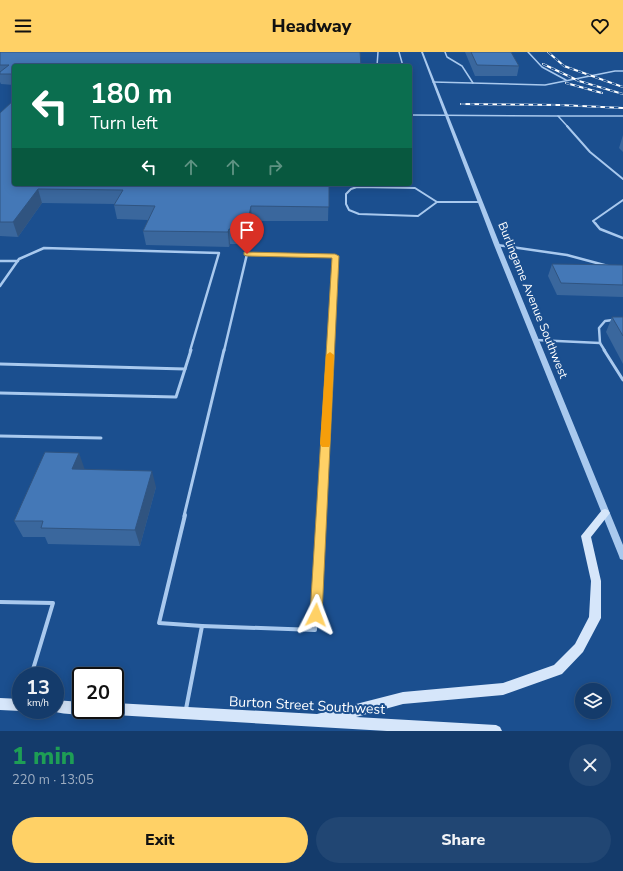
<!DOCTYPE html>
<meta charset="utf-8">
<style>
:root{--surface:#143b6b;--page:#214673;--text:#f1f3f6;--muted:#9dadc1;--line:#33557e;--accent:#ffd166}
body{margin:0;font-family:"Nunito Sans",sans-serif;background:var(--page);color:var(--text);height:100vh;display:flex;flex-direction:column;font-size:15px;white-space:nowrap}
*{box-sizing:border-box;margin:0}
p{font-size:13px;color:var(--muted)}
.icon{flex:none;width:22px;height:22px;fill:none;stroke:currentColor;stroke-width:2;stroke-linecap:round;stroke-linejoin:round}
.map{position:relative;height:679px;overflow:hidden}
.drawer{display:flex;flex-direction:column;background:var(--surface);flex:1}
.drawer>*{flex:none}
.banner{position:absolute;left:12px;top:12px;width:400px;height:122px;border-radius:4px;box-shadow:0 2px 10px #0003,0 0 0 1px var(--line);background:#0b6e4f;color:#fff;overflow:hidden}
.fabs{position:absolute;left:575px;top:631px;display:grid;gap:8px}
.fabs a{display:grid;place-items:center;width:36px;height:36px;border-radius:50%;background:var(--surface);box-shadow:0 2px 10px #0003,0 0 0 1px var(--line);font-size:20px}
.speed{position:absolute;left:12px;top:615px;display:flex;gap:8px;font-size:20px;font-weight:700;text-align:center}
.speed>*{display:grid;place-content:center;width:52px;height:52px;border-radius:50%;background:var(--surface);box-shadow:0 2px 10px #0003,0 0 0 1px var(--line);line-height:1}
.speed small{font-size:10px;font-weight:400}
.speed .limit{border:2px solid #111;border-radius:6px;background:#fff;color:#111}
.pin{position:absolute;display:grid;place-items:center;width:34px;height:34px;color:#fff;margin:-41px -17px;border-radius:50% 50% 50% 0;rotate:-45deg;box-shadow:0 0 4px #0007}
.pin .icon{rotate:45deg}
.me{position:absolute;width:44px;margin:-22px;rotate:3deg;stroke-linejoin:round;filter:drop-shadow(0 0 3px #0008)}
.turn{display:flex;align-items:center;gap:14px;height:84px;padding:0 12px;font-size:18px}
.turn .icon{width:52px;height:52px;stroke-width:2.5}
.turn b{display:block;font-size:28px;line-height:34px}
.lanes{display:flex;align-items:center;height:38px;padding:0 12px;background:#0003;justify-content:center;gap:20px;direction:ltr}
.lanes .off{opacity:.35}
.round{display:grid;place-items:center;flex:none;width:42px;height:42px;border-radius:21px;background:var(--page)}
.headline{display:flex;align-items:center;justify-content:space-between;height:68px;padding:0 12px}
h1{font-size:24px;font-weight:800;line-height:30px;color:#1e9e55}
.action{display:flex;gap:8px;margin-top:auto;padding:8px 12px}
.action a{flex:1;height:46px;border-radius:24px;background:var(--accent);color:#111;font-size:16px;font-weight:800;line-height:46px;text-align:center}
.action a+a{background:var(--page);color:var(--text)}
header{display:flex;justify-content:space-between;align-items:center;height:52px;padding:0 12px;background:var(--accent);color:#111;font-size:18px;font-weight:800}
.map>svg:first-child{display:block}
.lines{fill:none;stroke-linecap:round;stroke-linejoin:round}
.service-far4{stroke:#a9c9ee;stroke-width:1.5}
.service-far3{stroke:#a9c9ee;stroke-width:2}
.service-far2{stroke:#a9c9ee;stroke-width:2.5}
.service-far1{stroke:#a9c9ee;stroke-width:3}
.service{stroke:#a9c9ee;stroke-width:4}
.tertiary{fill:#a9c9ee;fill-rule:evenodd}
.secondary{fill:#d6e6fa;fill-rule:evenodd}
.rail-casing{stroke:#fff;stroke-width:2}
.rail{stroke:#1b4f8f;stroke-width:1.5;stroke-dasharray:4.5;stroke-linecap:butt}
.wall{fill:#3a679d}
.shaded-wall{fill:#305480}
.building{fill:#4478b7;stroke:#305480}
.route{fill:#ffd166;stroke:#a68842}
.slow{fill:#f59e0b}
.labels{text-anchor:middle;stroke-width:4;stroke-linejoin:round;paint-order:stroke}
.street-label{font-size:12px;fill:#fff;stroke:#1b4f8f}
.near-street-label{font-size:14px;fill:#fff;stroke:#1b4f8f}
</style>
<header><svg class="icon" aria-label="menu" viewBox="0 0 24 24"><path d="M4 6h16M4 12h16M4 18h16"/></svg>Headway<svg class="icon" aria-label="heart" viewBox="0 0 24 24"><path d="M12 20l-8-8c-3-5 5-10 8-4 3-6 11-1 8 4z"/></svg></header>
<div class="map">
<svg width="623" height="679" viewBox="0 0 623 679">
<rect width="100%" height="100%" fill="#1b4f8f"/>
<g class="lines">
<g class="service-far4">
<polyline points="399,0 403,14"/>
<polyline points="445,0 447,5 462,14 473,31"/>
<polyline points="528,0 542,15 566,28"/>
<polyline points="377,14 378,0"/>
<polyline points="433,30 545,33 615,19 623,19"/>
<polyline points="410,63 558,64"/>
<polyline points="568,75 558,64 623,64"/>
</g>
<g class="service-far3">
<polyline points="567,74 590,100 623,127"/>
<polygon points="357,135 415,136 437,150 418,164 359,162 349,158 346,152 346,142 351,137"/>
<polyline points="437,150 480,150"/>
<polyline points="596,172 593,169 623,148"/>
</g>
<g class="service-far2">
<polyline points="595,171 600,177 623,186"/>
<polyline points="497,193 567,203 608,214"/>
<polyline points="0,209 18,209"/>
<polyline points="0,234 19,207 44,196 219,201 190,299"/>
<polyline points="536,288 600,291 605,299"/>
<polyline points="600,291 599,276 605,269 613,268"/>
<polyline points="224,299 247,202 335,204 330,299"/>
</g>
<g class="service-far1">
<polyline points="604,298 623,328"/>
<polyline points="0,312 185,317 191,298"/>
<polyline points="0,341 176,345 185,317"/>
<polyline points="0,384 101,386"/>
<polyline points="184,464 224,298"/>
<polyline points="321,464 330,298"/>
</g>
<g class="service">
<polyline points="185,463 159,571 202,574"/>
<polyline points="0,550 53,551 31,624"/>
<polyline points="202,574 315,578 321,463"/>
<polyline points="186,657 202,574"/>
</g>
<polygon class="tertiary" points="421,0 423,0 500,193 623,493 623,508 620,507 619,504 494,193"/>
<g class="secondary">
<polygon points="605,457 608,458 610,461 591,485 601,529 601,566 583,600 562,622 503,643 403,652 356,665 496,673 500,675 502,679 387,679 115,663 111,661 109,658 115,658 115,651 317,662 403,640 503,631 554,613 575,592 589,565 591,529 581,484 602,458"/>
<polygon points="0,646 21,647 21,658 24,658 21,659 0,658"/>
<path d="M55,648L81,650V658H86L85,660C77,664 59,662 51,658H55Z"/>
</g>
<defs>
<g id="rail">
<polyline points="548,0 564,14 623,35"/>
<polyline points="543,12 579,29 623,42"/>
<polyline points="566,31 602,41"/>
<polyline points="461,52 560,53 623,56"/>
</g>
</defs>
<use href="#rail" class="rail-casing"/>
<use href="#rail" class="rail"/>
</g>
<g class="wall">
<polygon points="0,0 14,14 14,33 1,32 0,30"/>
<polygon points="465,0 512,0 512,2 519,14 517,24 475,24"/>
<polygon points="0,61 329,132 328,169 252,169 247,192 230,192 229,195 146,193 143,179 148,168 117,167 114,153 115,152 42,151 18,185 0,184"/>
<polygon points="623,83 623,100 619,96"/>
<polygon points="552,212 623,213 623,245 557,243 548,224"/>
<polygon points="612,265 623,265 623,312 606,280"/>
<polygon points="84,417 156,435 140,494 48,492 45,485 23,485 14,469"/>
</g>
<g class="shaded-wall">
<polygon points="38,137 42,151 18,185 13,170"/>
<polygon points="251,154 252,169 247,192 246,177"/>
<polygon points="229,177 230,192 229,195 228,180"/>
<polygon points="79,401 85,418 72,417"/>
<polygon points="152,419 156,435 140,494 135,478"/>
</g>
<g class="building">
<polygon points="0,0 360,0 361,14 14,14 14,22 0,22 0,20 9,13 0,13"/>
<polygon points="471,0 511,0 519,14 477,13"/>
<polygon points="14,48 14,132 329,132 329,155 251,154 246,177 229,177 228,180 143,179 155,154 114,153 123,138 38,137 13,170 0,170 0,61"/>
<polygon points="552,212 623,213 623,233 561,231"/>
<polygon points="612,265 623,265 623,284"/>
<polygon points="45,400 79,401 72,417 152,419 135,478 41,476 43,469 14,469"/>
</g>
<polygon class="route" points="244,200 335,202 339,204 322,563 321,567 316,568 312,567 310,563 332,206 247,204 244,203"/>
<polygon class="slow" points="330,300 334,303 330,392 329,395 322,395 320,392 326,303"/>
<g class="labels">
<g class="street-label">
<text transform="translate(533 248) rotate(68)" y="4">Burlingame Avenue Southwest</text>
</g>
<g class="near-street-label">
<text transform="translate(307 653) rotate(3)" y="5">Burton Street Southwest</text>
</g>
</g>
</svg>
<div class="fabs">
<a><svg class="icon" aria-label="layers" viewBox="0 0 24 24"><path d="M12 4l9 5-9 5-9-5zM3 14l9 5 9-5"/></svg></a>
</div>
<div class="speed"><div>13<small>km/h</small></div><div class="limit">20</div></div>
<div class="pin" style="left:247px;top:202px;background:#d93025"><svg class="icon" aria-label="arrive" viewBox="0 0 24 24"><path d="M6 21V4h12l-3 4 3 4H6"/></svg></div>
<svg class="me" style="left:316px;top:563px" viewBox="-20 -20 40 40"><path d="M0-17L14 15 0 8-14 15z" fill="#ffd166" stroke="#fff" stroke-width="4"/></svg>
<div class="banner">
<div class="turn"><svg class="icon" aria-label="left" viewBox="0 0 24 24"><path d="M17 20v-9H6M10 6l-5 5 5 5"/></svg><div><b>180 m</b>Turn left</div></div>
<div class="lanes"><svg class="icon" aria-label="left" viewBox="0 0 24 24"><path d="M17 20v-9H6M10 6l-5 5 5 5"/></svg><svg class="icon off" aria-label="ahead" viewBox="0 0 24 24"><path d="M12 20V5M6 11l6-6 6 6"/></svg><svg class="icon off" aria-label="ahead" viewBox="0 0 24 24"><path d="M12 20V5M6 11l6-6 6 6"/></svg><svg class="icon off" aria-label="right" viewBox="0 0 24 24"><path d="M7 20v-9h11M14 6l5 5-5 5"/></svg></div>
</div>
</div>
<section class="drawer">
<div class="headline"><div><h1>1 min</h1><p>220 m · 13:05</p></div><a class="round"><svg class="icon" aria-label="close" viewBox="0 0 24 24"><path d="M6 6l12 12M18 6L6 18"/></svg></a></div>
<div class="action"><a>Exit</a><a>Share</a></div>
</section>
